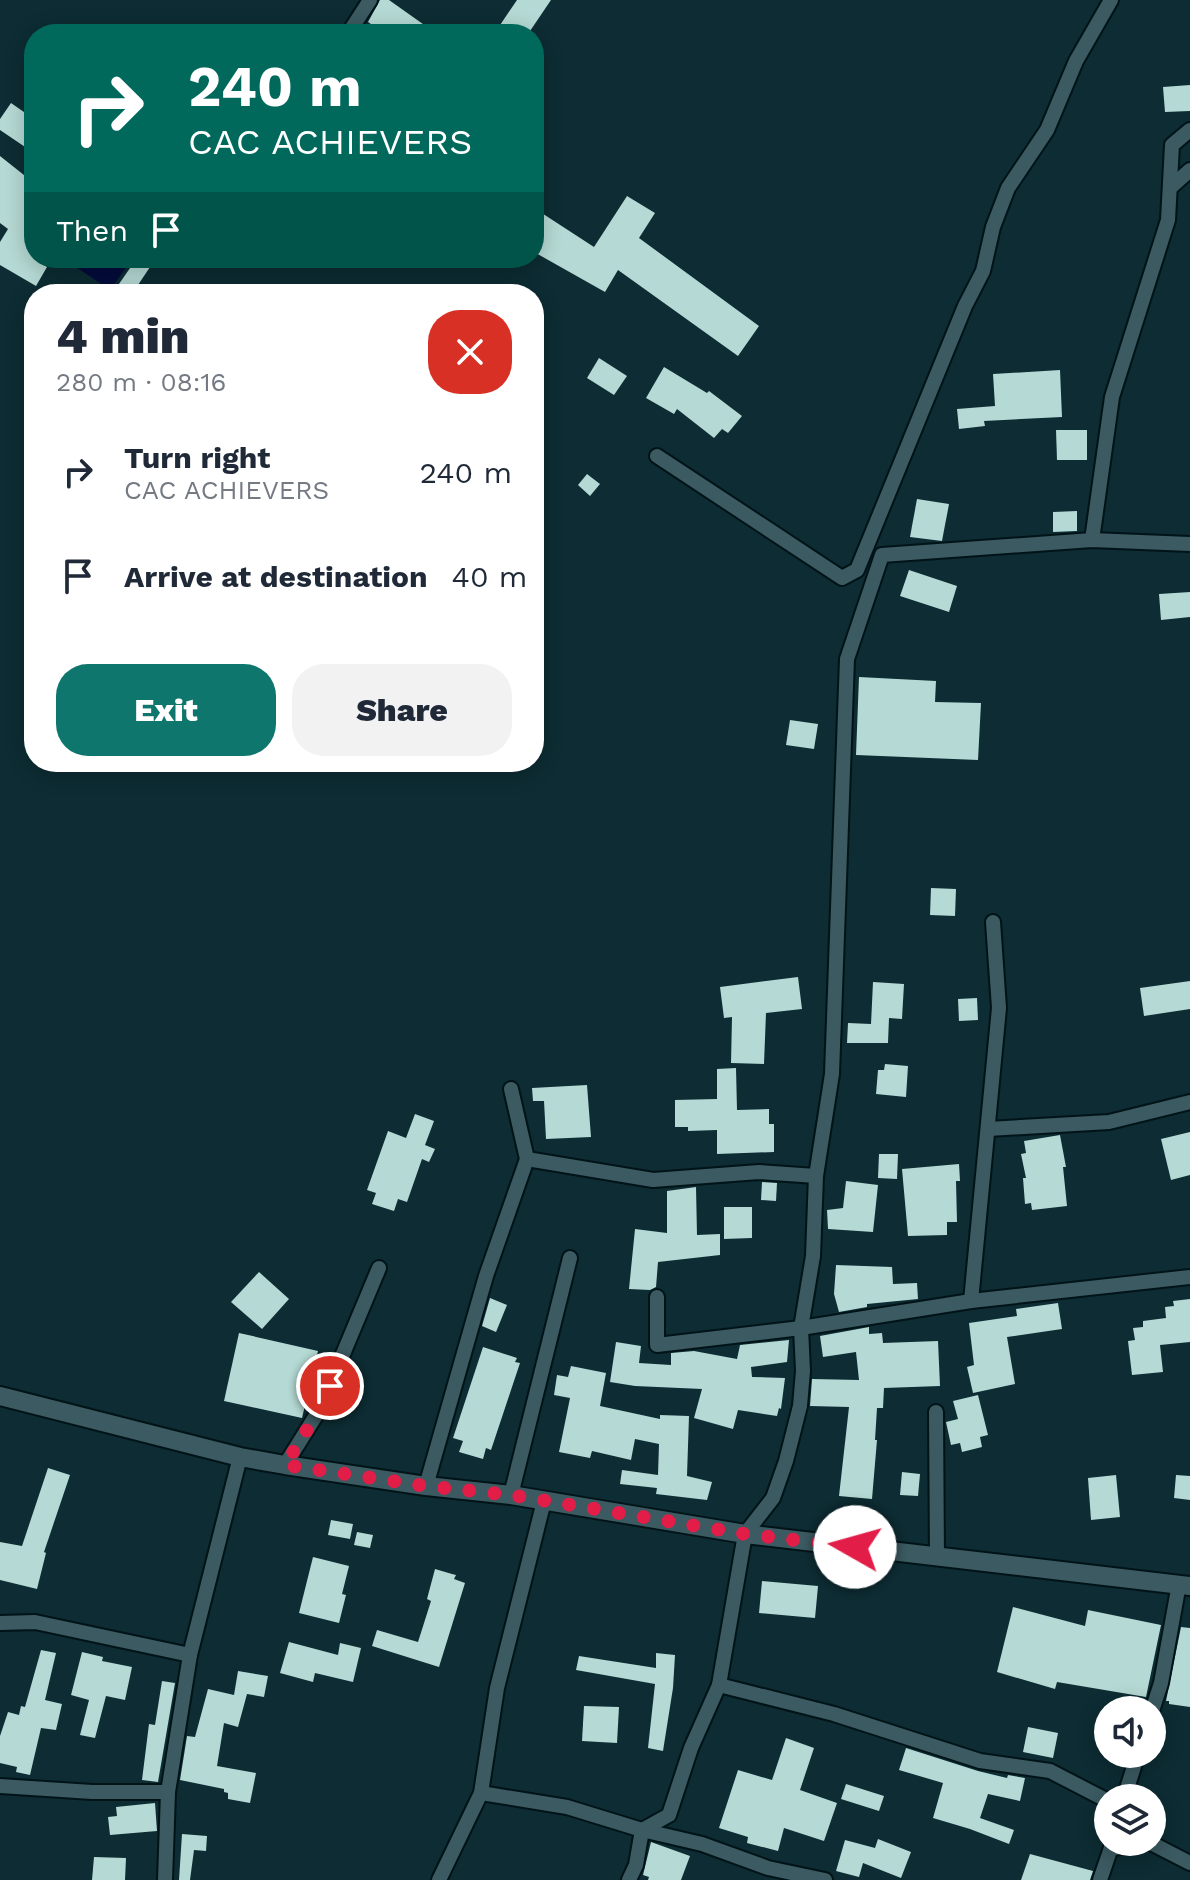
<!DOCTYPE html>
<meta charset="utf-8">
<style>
:root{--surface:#fff;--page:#f2f2f3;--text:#1f2937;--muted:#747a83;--accent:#0f766e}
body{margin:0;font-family:"Work Sans",sans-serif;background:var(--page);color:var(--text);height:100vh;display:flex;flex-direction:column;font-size:30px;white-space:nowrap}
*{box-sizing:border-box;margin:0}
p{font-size:26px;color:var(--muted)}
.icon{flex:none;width:44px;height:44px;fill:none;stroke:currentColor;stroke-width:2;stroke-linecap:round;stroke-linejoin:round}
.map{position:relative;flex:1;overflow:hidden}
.drawer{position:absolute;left:24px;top:284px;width:520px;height:488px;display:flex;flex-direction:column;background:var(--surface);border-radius:32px;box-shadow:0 4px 20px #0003}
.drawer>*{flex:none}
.banner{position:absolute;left:24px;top:24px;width:520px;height:244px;border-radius:32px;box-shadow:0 4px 20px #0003;background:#00695c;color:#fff;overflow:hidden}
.buttons{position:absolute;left:1094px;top:1696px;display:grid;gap:16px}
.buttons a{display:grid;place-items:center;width:72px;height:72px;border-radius:50%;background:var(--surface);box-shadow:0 4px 20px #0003;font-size:40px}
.pin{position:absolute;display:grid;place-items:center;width:68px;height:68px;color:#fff;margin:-34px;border:4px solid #fff;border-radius:50%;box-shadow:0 2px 8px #0007}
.me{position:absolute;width:88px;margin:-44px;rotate:277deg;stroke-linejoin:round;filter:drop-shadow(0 0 6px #0008)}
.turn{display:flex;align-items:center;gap:28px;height:168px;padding:0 32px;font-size:36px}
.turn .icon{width:104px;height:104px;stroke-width:2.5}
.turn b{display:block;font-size:56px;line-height:68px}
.then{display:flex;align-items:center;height:76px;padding:0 32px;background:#0003;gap:16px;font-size:30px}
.round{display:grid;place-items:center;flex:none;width:84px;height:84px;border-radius:32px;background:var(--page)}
.headline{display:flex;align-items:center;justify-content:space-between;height:136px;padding:0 32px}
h1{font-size:48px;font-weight:800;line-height:60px}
.button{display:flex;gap:16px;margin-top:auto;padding:16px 32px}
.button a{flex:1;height:92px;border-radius:32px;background:var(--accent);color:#fff;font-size:32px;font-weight:800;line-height:92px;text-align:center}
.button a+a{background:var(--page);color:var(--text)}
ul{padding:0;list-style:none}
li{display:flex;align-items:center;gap:24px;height:104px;padding:0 32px}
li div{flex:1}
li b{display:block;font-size:30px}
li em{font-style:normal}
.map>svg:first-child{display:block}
.water{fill:#040d3b}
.building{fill:#b5d9d4}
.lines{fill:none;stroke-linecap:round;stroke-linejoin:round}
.minor-casing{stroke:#001418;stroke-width:18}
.tertiary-casing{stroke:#001418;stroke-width:22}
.minor{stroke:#3b5a61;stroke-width:14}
.tertiary{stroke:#3b5a61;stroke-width:18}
.route{stroke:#e11d48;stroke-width:14;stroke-dasharray:0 25.2}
</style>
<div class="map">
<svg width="1190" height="1880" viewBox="0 0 1190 1880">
<rect width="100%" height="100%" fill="#0d2c33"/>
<polygon class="water" points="123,258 130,262 110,290 64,259"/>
<g class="building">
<polygon points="380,0 389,0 437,34 386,34 368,22"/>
<polygon points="517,0 551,0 528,34 494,34"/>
<polygon points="1190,85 1190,111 1165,112 1163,87"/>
<polygon points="11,103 34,119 34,153 0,130 0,119"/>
<polygon points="0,156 34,183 34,259 47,267 36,286 0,265 0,242 8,229 0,223"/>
<polygon points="627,196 655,213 639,238 759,326 738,356 618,270 605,292 534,252 534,208 594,247"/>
<polygon points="137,258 156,258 132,294 112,294"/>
<polygon points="599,358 627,376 614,395 587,378"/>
<polygon points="664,367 707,393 709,391 742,416 728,433 722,429 714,438 677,409 674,414 646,398"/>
<polygon points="1060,370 1062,417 984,421 985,426 959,429 957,409 995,406 993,374"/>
<polygon points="1056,430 1087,430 1087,460 1057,460"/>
<polygon points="587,474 600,484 590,496 578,485"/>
<polygon points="917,499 949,504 942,541 910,537"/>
<polygon points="1077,511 1077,531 1053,532 1053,512"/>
<polygon points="909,570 957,586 949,612 900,596"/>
<polygon points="1190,592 1190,617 1161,620 1159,594"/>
<polygon points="859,677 936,681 935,702 981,703 978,760 856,755"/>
<polygon points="790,720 818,724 814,749 786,745"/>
<polygon points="931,888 956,889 955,916 930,915"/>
<polygon points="798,977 802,1009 766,1013 764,1064 731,1063 732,1017 724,1018 720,987"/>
<polygon points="1190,981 1190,1009 1144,1016 1140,988"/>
<polygon points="873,982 904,984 902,1019 889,1018 888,1043 847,1043 848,1023 871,1024"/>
<polygon points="977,998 978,1020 959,1021 958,999"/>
<polygon points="885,1064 908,1066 906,1097 876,1094 878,1070 884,1070"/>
<polygon points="736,1068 737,1110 769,1109 769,1124 774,1124 774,1152 717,1154 717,1130 688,1131 688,1127 675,1127 675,1100 717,1099 717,1069"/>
<polygon points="587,1085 591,1137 546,1139 544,1101 533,1101 532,1088"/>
<polygon points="415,1114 434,1121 425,1145 435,1149 429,1162 422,1159 407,1202 398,1199 394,1211 372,1204 376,1193 367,1190 388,1131 406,1138"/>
<polygon points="1190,1132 1190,1175 1171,1180 1161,1139"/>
<polygon points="1060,1135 1066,1167 1063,1167 1067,1206 1032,1210 1031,1203 1025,1204 1023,1178 1026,1178 1021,1154 1026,1153 1024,1141"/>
<polygon points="879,1154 898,1154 897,1179 878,1178"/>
<polygon points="959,1164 960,1181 956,1181 957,1222 947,1222 947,1235 908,1236 902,1169"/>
<polygon points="846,1181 878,1185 873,1232 828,1229 827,1210 843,1208"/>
<polygon points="762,1182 777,1183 776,1201 761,1200"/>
<polygon points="696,1187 697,1235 720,1234 720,1255 658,1262 656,1287 650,1290 629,1289 635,1229 667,1233 667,1191"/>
<polygon points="724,1207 752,1207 752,1238 724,1239"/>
<polygon points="836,1265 892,1267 893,1284 917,1283 918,1299 867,1304 867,1307 839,1312 834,1294"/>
<polygon points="259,1272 289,1299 262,1329 231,1302"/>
<polygon points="490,1298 507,1305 496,1332 482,1326"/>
<polygon points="1190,1299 1190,1342 1160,1345 1163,1372 1132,1375 1128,1341 1135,1340 1133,1328 1143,1327 1143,1321 1166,1318 1165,1307 1174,1306 1173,1301"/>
<polygon points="1058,1303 1062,1329 1007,1337 1015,1384 973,1393 967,1367 974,1365 969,1323 1017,1316 1016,1309"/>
<polygon points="869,1327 869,1334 882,1333 883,1343 938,1341 940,1386 884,1388 883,1408 877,1408 875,1440 877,1440 872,1499 839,1496 849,1407 810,1406 812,1379 859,1380 856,1352 823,1357 820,1336"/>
<polygon points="239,1333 318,1351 302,1418 224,1401"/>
<polygon points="789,1340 787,1362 751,1367 752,1377 785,1378 781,1409 779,1408 777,1416 738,1410 733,1429 694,1418 702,1389 635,1386 610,1382 616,1342 641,1346 639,1363 671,1365 671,1353 694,1351 737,1359 740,1345"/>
<polygon points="483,1347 517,1358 515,1362 520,1363 491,1450 486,1448 483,1459 459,1452 463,1441 453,1438"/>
<polygon points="571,1366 606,1373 600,1406 660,1419 660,1415 689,1416 687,1476 712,1482 707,1500 656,1494 657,1488 620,1484 622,1470 658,1475 659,1444 635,1439 631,1460 592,1451 590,1458 559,1452 570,1398 554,1395 557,1375 568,1377"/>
<polygon points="978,1395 988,1435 980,1437 982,1447 962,1452 960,1443 951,1445 946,1422 958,1419 953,1401"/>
<polygon points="48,1468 70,1475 44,1552 46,1553 37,1589 0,1580 0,1542 22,1546"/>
<polygon points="902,1472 920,1474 918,1496 900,1495"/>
<polygon points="1116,1475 1120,1517 1091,1520 1088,1478"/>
<polygon points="1176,1475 1190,1476 1190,1500 1174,1498"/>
<polygon points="331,1520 353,1524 350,1539 328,1535"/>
<polygon points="357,1532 373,1535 370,1548 354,1545"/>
<polygon points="313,1557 349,1566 342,1594 346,1595 339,1623 299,1613"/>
<polygon points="435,1569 452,1574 456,1575 454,1579 465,1583 439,1667 372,1646 377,1630 418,1642 431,1601 427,1599"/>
<polygon points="762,1581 818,1586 815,1618 759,1613"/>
<polygon points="1013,1607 1085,1626 1088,1610 1161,1625 1146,1697 1057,1682 1055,1689 997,1672"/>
<polygon points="1181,1627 1190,1628 1190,1707 1169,1704 1169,1701 1166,1701"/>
<polygon points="289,1642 338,1655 340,1643 361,1648 353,1682 315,1673 313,1682 280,1673"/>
<polygon points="41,1650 56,1653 45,1700 62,1704 56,1730 41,1728 30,1775 16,1772 17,1767 0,1763 0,1736 8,1712 19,1715 21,1706 25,1707"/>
<polygon points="82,1652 103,1657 102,1661 132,1667 125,1700 106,1696 95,1738 80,1735 89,1700 71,1695"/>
<polygon points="656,1653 675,1655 673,1688 663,1751 648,1748 655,1684 576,1670 579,1656 656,1668"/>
<polygon points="238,1671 268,1676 264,1697 247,1694 238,1727 224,1723 217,1766 256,1773 250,1803 228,1799 228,1793 224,1792 224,1789 180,1780 187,1736 195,1737 208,1689 234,1695"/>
<polygon points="162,1681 175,1683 158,1782 142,1780 149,1724 155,1725"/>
<polygon points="584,1706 619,1707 617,1743 582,1741"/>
<polygon points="1028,1727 1058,1733 1053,1758 1023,1752"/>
<polygon points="786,1738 814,1748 800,1790 837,1803 824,1841 784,1828 778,1851 747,1843 748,1837 719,1828 738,1770 772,1780"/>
<polygon points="906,1748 978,1771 1007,1778 1008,1775 1025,1778 1020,1801 988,1794 980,1818 1014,1830 1009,1844 970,1829 933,1818 943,1783 899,1770"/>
<polygon points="846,1784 884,1796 879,1811 841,1799"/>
<polygon points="155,1803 157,1831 110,1835 108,1817 117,1816 116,1807"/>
<polygon points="182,1834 207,1836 206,1851 194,1850 190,1880 179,1880"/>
<polygon points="878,1839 911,1852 901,1878 863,1863 859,1877 836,1871 845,1840 875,1848"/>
<polygon points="651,1842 690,1856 681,1880 648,1880 649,1877 643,1875"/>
<polygon points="1030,1854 1093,1871 1090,1880 1021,1880"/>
<polygon points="94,1857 126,1858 125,1880 92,1880"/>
</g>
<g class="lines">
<defs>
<g id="minor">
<polyline points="348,34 370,0"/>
<polyline points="1171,187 1190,170"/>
<polyline points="657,456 842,578 857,570 965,306 983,271 993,227 1008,188 1047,130 1076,61 1111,0"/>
<polyline points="1092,540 1112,397 1168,220 1172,145 1190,130"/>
<polyline points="988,1129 1109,1122 1190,1102"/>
<polyline points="527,1159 653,1180 759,1172 816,1176"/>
<polyline points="657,1297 657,1345 801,1328 971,1301 1190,1277"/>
<polyline points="971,1301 999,1008 993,922"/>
<polyline points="936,1412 937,1557"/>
<polyline points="285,1465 320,1409 379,1268"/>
<polyline points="426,1486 486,1276 527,1159 511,1089"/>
<polyline points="511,1495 570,1258"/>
<polyline points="0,1623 35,1622 190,1655"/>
<polyline points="719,1685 834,1714 980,1761 1050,1771 1108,1801"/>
<polyline points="1152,1711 1161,1683 1179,1584"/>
<polyline points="0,1786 92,1792 168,1792"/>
<polyline points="481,1793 567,1807 642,1830 702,1844 768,1868 825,1880"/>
<polyline points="1124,1798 1138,1754"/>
<polyline points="642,1830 669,1815 691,1748 719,1685 745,1534 773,1498 786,1461 800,1406 803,1371 801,1328 813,1256 816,1176 832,1074 847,659 882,555 1092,540 1190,544"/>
<polyline points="1149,1842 1190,1863"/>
<polyline points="1111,1849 1143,1842"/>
<polyline points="165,1880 168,1792 190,1655 240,1457"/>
<polyline points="439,1880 481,1793 497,1688 544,1501"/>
<polyline points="629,1880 636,1865 642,1830"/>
<polyline points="1100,1880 1113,1842"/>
</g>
<polyline id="tertiary" points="0,1396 240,1457 285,1465 426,1486 511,1495 745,1534 1190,1586"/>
</defs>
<use href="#minor" class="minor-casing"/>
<use href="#tertiary" class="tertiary-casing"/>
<use href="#minor" class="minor"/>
<use href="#tertiary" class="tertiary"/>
</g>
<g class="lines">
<polyline class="route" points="330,1386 320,1409 285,1465 426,1486 511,1495 745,1534 855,1547"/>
</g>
</svg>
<div class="buttons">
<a><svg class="icon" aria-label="sound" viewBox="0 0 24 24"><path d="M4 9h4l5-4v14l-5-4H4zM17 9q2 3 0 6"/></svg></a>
<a><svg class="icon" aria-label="layers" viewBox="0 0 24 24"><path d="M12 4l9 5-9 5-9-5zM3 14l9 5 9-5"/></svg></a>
</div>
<div class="pin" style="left:330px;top:1386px;background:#d93025"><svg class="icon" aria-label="arrive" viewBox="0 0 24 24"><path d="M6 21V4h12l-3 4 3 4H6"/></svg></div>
<svg class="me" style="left:855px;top:1547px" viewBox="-20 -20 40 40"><circle r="19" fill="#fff"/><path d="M0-13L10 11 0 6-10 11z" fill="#e11d48"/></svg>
<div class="banner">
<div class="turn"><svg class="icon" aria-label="right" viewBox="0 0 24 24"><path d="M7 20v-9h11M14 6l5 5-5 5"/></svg><div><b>240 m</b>CAC ACHIEVERS</div></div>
<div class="then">Then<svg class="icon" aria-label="arrive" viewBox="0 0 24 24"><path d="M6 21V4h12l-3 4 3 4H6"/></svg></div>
</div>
<section class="drawer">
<div class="headline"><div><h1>4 min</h1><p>280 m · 08:16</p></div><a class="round" style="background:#d93025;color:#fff"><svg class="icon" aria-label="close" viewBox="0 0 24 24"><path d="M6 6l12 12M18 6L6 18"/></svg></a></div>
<ul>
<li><svg class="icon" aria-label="right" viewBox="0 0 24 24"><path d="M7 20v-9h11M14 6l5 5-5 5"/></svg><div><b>Turn right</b><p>CAC ACHIEVERS</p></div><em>240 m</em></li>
<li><svg class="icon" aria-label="arrive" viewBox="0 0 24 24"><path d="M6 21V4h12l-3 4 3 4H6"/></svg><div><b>Arrive at destination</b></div><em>40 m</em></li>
</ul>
<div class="button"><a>Exit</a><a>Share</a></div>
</section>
</div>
